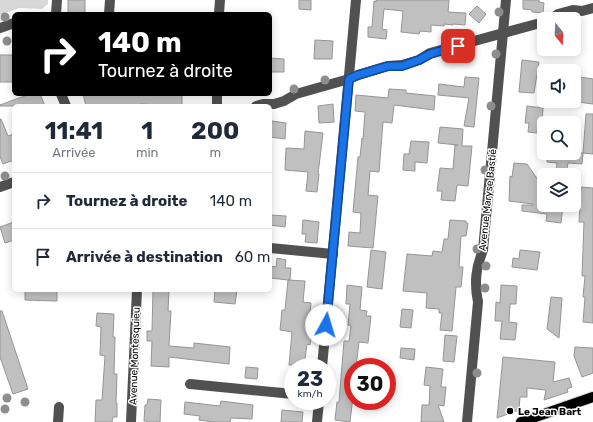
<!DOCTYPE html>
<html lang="fr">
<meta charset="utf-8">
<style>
:root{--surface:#fff;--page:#f6f6f7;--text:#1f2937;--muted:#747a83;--line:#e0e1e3}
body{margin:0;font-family:Rubik,sans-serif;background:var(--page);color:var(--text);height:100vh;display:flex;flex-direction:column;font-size:15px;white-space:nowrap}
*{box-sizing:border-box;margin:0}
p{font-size:13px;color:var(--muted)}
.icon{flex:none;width:22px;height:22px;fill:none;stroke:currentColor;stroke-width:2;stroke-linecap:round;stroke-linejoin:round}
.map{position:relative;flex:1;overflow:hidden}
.side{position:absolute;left:12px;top:104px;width:260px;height:188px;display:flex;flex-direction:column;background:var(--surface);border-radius:6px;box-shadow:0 2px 10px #0003}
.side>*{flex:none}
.top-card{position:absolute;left:12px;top:12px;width:260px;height:84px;border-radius:6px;box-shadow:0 2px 10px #0003;background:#000;color:#fff;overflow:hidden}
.needle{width:26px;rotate:162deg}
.controls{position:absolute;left:537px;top:12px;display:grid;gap:8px}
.controls a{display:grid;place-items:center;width:44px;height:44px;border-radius:6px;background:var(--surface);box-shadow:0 2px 10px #0003;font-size:20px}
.speed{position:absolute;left:284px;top:358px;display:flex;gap:8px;font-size:20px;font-weight:700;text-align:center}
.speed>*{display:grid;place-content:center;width:52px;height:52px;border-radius:50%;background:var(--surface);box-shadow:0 2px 10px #0003;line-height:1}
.speed small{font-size:10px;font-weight:400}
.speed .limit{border:6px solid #d22;background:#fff;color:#111}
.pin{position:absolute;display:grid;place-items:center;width:34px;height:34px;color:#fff;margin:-17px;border-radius:8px;box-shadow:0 2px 6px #0006}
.me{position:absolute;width:44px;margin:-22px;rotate:6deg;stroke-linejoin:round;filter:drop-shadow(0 0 3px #0008)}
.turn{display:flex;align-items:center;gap:14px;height:84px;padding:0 20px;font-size:18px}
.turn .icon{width:52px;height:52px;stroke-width:2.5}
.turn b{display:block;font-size:28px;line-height:34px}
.eta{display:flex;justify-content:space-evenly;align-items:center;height:68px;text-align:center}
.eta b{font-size:24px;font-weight:700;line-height:28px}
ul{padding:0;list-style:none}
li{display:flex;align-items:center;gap:12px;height:56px;padding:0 20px;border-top:1px solid var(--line)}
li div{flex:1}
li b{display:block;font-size:15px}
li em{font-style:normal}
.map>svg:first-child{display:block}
.green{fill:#d8d8d8}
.building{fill:#c0c0c0;stroke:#959595}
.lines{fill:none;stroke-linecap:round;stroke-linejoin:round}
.major-casing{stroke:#dbdbdb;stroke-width:12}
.minor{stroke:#515151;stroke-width:10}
.major{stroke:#000;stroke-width:10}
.tree{fill:#8d8d8d}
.route-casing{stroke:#114b97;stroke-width:10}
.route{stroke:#1a73e8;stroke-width:7}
.poi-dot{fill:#000;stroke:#fff;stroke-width:1.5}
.labels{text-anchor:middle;stroke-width:3;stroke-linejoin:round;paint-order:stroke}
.street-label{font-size:10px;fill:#000;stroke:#fff}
.poi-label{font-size:10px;font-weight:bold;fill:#000;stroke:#fff;text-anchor:start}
</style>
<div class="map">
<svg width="593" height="422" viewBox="0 0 593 422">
<rect width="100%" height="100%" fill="#fff"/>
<polygon class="green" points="0,0 48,0 48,4 42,9 19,8 0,15"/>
<g class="building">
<rect x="68" y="0" width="17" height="14"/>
<polygon points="299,0 311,0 311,10 299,9"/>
<polygon points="376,0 449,0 448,12 466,13 465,25 453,24 453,25 444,24 444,26 431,25 431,32 420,31 419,34 401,32 403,11 384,9 382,29 387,30 386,39 368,37 368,27 372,27 374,1 376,2"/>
<polygon points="523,0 539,0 539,2 544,3 543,13 532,12 532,10 523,9"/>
<polygon points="477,6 486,14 479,23 469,14"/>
<polygon points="315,40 333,41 332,59 314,59"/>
<rect x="0" y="55" width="14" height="27"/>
<polygon points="270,58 284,59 284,72 270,72"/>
<polygon points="522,60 539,62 534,93 519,92"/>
<polygon points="465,77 479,78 474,127 464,126 469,98 438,95 439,84 464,87"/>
<polygon points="580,77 593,79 593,104 578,102"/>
<polygon points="389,89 406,90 406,93 435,96 434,110 394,105 392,123 383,122 379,172 370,171 368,195 378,196 373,248 348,246 349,232 360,233 361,213 353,212 358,157 360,157 362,138 363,139 365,112 355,111 356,95 388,98"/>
<polygon points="30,94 40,94 45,106 0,106 0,105"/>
<polygon points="83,94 182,94 182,106 140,104 140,106 86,106"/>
<polygon points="333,104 334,122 319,123 318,106"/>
<polygon points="527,106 543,108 542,124 538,124 537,133 528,132 529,123 525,123"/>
<polygon points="586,114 593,114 593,154 583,153"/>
<polygon points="0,119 1,119 8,136 14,134 14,160 3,164 0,157"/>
<polygon points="272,121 286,123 285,139 270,137"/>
<polygon points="440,127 463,129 462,146 472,146 468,186 457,185 455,201 441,200 442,191 437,191 440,168 453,169 455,145 458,145 438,143"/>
<polygon points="305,131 323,133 318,174 319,174 317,192 306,191 308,172 285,170 286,148 304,149"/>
<polygon points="411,141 429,142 427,163 415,162 415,171 403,170 404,154 409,154"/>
<polygon points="548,153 583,153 582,164 568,163 566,175 556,174 557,163 547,162"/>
<polygon points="514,163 527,164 538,180 544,180 544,205 563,205 561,223 546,221 547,214 522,211 522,205 533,205 533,204 509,201 510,176 512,177"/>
<polygon points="581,187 593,188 593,323 583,322 585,297 583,297 585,276 582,276 584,222 579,222"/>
<polygon points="270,215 286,216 285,227 270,225"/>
<polygon points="303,220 319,222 317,243 305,242 306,234 302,234"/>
<polygon points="450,220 466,221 466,223 468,223 466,236 461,236 459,267 463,267 461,287 456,287 452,331 440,330 442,313 439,313 439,309 426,308 427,293 403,291 407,254 432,256 433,251 442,252 444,239 448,239"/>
<polygon points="14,222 14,240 5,243 0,227"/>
<polygon points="371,250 386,252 382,289 367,287"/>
<polygon points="520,250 540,252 537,270 512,267 513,258 519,259"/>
<polygon points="277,258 286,260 285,268 291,268 290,280 288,280 305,281 303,302 311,303 310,313 314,314 313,324 310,345 307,344 304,367 292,367 292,365 289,365 292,332 280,330 282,310 285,310 288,280 270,278 270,266 276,267"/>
<polygon points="347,285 362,287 360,310 367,311 366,316 371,316 368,343 359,342 356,367 353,367 353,397 350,422 335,420 337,402 339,402 344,341 349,341 351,326 348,325 350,304 346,304"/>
<polygon points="501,285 517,286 516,304 510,304 509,322 517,323 515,340 500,339 502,321 495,321 496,302 500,303"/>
<polygon points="25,290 57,290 57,301 25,300"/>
<polygon points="153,290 169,290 168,311 171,311 169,346 194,348 194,343 230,347 229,364 169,357 169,367 151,366 152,341 147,341 147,331 152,331"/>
<polygon points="215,290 237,290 235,304 214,302"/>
<polygon points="551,297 562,298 559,338 547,329"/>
<polygon points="402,309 413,310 411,328 400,327"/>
<polygon points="0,311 2,311 28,389 13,394 0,357"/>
<polygon points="97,313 114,314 113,337 115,337 114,374 117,374 116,403 117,403 117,417 113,417 112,422 95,422 96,400 102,400 105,356 100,355 101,327 96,326"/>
<polygon points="445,335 457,336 454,362 443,361"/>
<polygon points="575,347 593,348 593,373 582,377 574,356"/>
<polygon points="401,348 415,349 414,360 400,358"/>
<polygon points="503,357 555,362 553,382 569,378 572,387 567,389 568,392 544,400 546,390 527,388 527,397 520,397 519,410 497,418"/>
<polygon points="246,367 258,368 257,379 245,378"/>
<polygon points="426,367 443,369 441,387 446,387 444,406 438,405 444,422 421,422 422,405 429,405 430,386 424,385"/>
<polygon points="148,399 161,400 160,422 147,422 147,421 144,421 145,405 147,405"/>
<polygon points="221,401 253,405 252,419 231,418 230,422 214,422 199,420 200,416 184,414 185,402 220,406"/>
<polygon points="282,410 303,412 302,422 281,422"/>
</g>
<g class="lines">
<defs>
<polyline id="major" points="521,422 593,397"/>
</defs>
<use href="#major" class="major-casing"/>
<g class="minor">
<polyline points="56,14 57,0"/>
<polyline points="109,14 110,0"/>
<polyline points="219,14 220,0"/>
<polyline points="551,19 558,14 573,10 582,11 593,8"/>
<polyline points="0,28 14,23"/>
<polyline points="61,94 66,106"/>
<polyline points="217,106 217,94"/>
<polyline points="256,106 263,104 274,104 284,101 296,94 349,79 358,75 388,66 402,65 419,60 430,53 544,22"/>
<polyline points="0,187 14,182"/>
<polyline points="270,248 333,254"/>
<polyline points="322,367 356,0"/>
<polyline points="190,384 293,394"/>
<polyline points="58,422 59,407"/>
<polyline points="131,422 137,290"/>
<polyline points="317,422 319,401"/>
<path d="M467,422L478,302C474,282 476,268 483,250L506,0"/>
</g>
<use href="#major" class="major"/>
</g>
<g class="tree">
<circle cx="499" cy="12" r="4.5"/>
<circle cx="5" cy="17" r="4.5"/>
<circle cx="7" cy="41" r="4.5"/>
<circle cx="496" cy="54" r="4.5"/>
<circle cx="325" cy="80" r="4.5"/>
<circle cx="294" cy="89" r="4.5"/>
<circle cx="491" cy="106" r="4.5"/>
<circle cx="485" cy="170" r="4.5"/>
<circle cx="5" cy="176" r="4.5"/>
<circle cx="477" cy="249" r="4.5"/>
<circle cx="486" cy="266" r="4.5"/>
<circle cx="485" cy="288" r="4.5"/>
<circle cx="477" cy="373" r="4.5"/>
<circle cx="7" cy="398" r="4.5"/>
<circle cx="25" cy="402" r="4.5"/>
<circle cx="5" cy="409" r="4.5"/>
</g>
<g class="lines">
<defs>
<polyline id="route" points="326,325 349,79 358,75 388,66 402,66 419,60 430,54 458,46"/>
</defs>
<use href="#route" class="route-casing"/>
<use href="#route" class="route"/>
</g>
<circle class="poi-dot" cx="510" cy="411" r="4"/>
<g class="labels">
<g class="street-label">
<text transform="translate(487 200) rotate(-84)" y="4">Avenue Maryse Bastié</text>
<text transform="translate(134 356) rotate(-88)" y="4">Avenue Montesquieu</text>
</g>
<g class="poi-label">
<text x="518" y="415">Le Jean Bart</text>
</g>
</g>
</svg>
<div class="controls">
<a><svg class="needle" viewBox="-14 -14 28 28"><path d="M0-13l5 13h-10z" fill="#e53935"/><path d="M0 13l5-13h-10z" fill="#747a83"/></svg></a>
<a><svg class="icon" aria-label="sound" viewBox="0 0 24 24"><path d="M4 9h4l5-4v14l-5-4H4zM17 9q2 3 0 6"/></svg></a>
<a><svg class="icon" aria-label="search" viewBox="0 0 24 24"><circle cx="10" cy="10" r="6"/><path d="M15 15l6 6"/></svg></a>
<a><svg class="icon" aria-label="layers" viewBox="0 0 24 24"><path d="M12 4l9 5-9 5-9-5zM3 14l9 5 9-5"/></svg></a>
</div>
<div class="speed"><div>23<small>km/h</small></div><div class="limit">30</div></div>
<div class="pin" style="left:458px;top:46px;background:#d93025"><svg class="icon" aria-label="arrive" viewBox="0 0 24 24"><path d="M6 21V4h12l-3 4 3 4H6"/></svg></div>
<svg class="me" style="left:326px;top:325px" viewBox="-20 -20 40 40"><circle r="19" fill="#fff"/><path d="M0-13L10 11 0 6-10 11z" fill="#1a73e8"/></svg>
<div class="top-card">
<div class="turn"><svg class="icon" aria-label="right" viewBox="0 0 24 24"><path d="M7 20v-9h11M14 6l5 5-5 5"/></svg><div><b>140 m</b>Tournez à droite</div></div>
</div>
<section class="side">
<div class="eta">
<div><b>11:41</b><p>Arrivée</p></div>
<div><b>1</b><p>min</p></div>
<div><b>200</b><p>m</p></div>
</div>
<ul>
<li><svg class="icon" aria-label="right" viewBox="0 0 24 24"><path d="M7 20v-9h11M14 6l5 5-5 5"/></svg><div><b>Tournez à droite</b></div><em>140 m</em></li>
<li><svg class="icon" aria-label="arrive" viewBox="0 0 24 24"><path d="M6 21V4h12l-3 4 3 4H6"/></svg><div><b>Arrivée à destination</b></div><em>60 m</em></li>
</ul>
</section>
</div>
